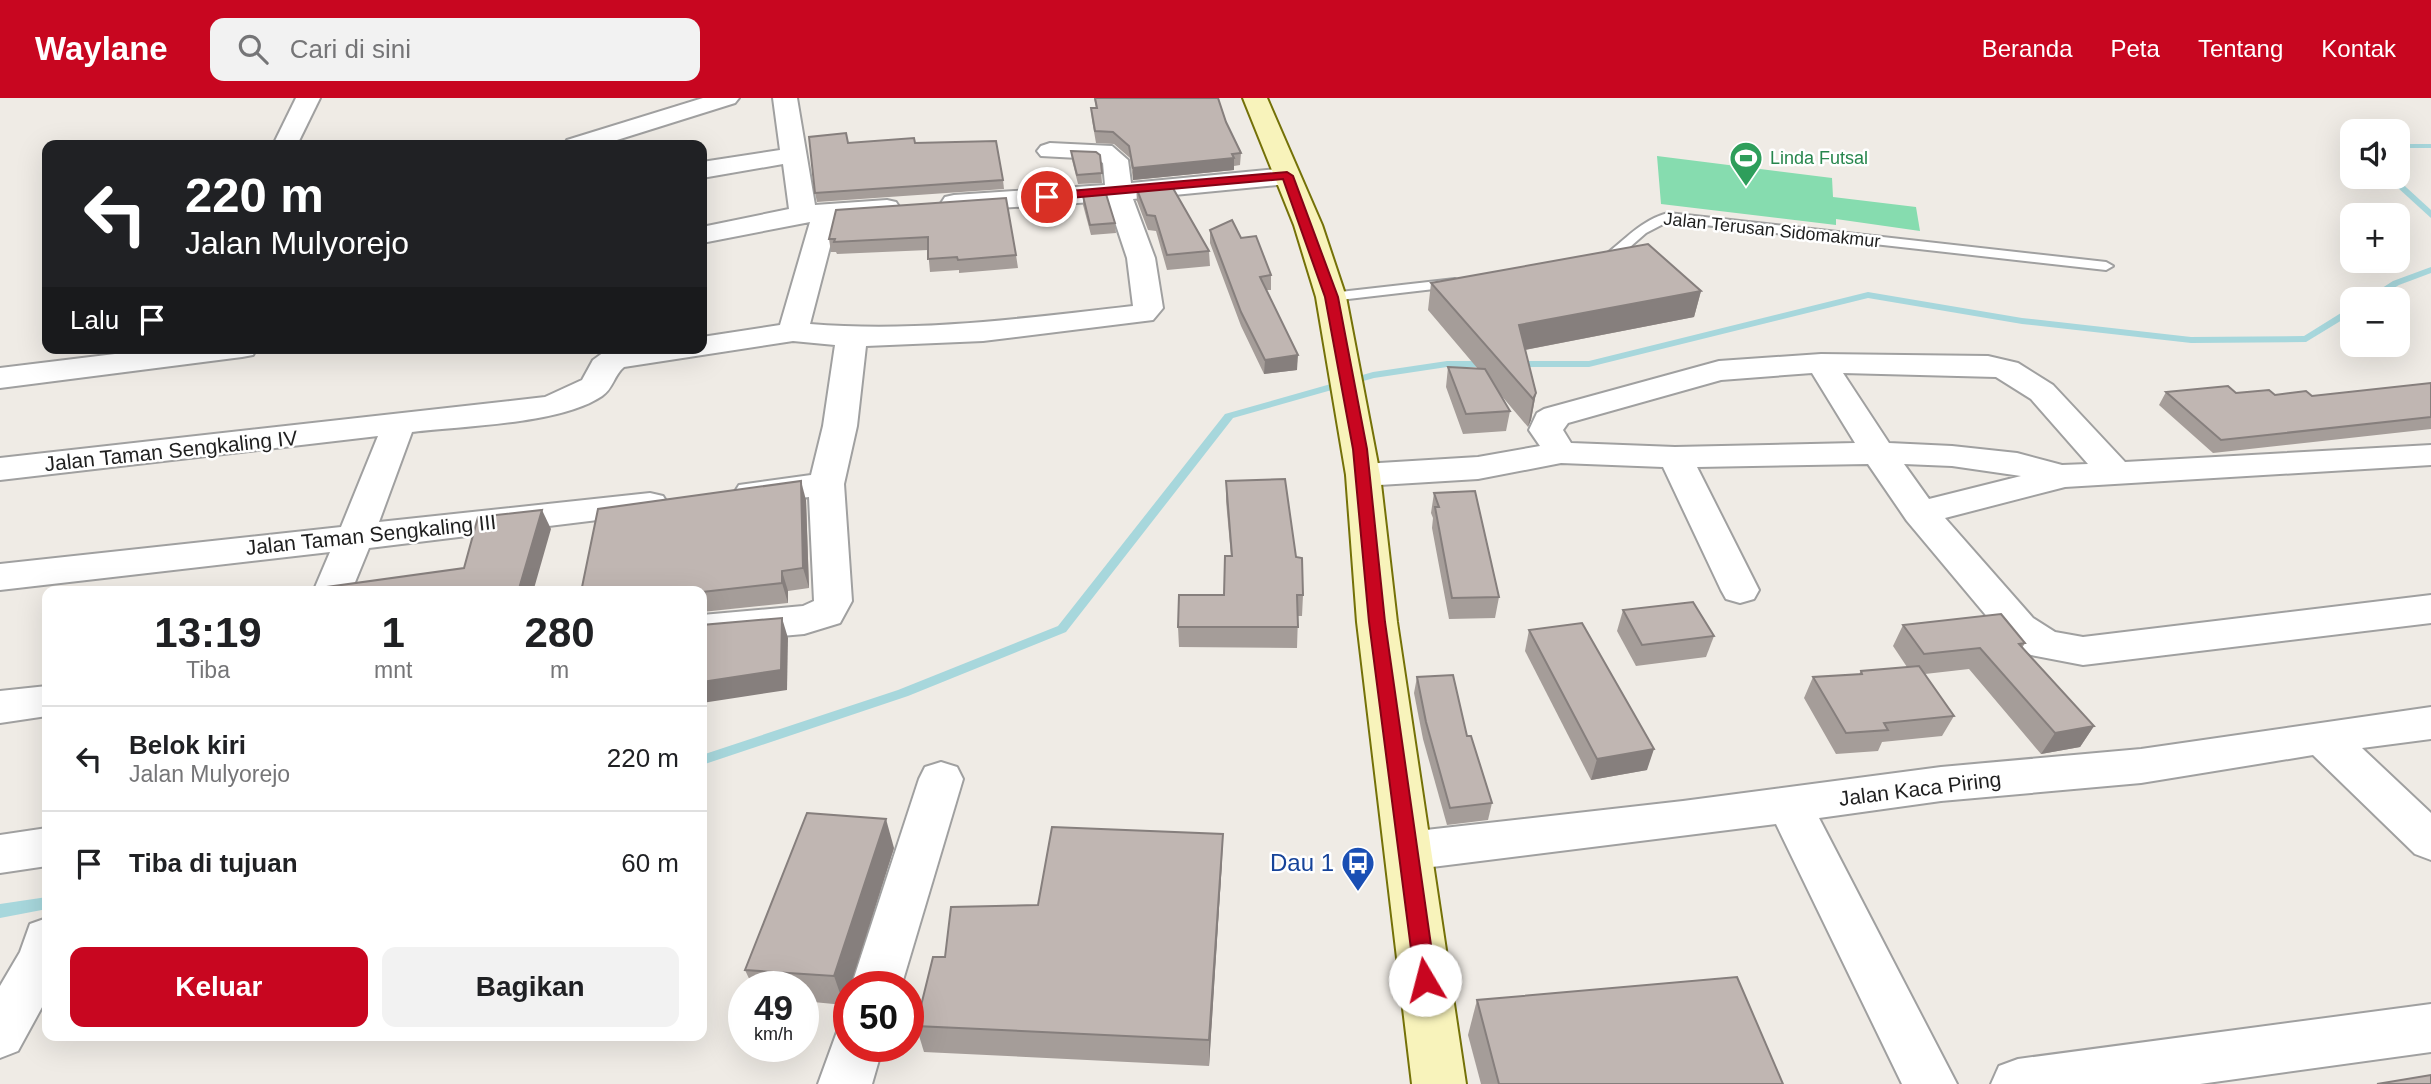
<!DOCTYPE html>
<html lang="id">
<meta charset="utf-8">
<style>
:root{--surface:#fff;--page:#f2f2f2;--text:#202124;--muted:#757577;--line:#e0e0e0;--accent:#c80620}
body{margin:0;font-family:Helvetica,sans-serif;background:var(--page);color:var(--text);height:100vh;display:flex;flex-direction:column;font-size:26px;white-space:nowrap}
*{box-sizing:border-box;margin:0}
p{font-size:23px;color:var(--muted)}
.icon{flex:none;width:38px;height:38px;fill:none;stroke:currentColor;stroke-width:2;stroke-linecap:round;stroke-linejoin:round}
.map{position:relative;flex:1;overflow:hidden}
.panel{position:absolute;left:42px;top:488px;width:665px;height:455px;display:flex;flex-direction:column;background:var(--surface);border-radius:14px;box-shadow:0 7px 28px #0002}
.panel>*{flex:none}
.banner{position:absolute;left:42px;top:42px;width:665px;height:214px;border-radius:14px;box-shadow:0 7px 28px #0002;background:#202124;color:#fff;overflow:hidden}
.buttons{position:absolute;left:2340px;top:21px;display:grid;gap:14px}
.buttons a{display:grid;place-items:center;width:70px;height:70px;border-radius:14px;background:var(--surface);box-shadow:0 7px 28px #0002;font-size:35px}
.speed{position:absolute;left:728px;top:873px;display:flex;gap:14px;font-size:35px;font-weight:700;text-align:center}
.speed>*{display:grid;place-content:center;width:91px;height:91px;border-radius:50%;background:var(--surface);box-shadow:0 7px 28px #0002;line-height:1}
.speed small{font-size:18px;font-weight:400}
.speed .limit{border:10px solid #d22;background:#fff;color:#111}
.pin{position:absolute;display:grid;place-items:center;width:60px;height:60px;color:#fff;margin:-30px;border:4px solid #fff;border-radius:50%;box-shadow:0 2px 7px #0007}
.me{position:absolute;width:77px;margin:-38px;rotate:352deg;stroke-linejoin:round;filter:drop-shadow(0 0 5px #0008)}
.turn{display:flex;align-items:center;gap:24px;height:147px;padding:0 28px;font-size:32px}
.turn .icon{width:91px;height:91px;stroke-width:2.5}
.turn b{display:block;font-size:49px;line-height:60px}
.then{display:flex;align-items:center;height:66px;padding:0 28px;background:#0003;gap:14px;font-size:26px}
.eta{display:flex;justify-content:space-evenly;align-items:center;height:119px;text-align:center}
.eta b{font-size:42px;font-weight:700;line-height:49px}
.primary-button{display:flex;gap:14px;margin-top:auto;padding:14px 28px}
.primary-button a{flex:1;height:80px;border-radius:14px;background:var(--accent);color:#fff;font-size:28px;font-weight:700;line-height:80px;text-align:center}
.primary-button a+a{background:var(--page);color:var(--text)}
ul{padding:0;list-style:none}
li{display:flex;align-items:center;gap:21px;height:105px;padding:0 28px;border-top:2px solid var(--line)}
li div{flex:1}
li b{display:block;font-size:26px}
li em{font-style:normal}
header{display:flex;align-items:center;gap:42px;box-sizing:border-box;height:98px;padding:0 35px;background:var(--accent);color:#fff}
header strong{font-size:33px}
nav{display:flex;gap:38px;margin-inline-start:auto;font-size:24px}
.search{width:490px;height:63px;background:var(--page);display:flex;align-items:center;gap:18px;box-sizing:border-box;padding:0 24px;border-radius:14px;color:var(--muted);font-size:26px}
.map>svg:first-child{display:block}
.pitch{fill:#86dcaf}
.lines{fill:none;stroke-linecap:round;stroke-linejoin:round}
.stream{fill:#a7d7dc;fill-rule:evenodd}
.lane-casing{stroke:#a0a0a0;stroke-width:4}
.street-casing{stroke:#a0a0a0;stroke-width:4}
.secondary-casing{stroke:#747108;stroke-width:4}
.lane{fill:#fff;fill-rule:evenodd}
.street{fill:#fff;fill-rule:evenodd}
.secondary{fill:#f8f3bb;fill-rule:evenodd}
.wall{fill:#a59d99}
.shaded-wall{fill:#867f7d}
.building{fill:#c0b6b2;stroke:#867f7d;stroke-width:2}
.route{fill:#c80620;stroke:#820415;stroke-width:2}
.labels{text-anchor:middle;stroke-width:5;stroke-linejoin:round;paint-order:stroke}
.far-leisure-label{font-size:18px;fill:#27864d;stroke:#fff;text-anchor:start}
.far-street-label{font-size:18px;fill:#1f1f1f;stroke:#fff}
.street-label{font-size:21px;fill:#1f1f1f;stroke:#fff}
.near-transit-label{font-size:24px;fill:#164399;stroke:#fff;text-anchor:end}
</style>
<header>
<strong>Waylane</strong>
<div class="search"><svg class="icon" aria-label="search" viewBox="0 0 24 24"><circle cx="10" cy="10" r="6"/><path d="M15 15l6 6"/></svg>Cari di sini</div>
<nav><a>Beranda</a><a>Peta</a><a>Tentang</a><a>Kontak</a></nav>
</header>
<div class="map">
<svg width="2431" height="986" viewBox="0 0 2431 986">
<rect width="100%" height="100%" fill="#efebe5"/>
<polygon class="pitch" points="1657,58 1832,80 1833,99 1916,109 1920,133 1836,121 1836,127 1661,106"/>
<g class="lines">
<g class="stream">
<rect x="2398" y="46" width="33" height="4"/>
<polygon points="2386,79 2395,79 2431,112 2431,120"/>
<polygon points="2431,169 2431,175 2399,187 2376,201 2365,201 2393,183"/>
<polygon points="1868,194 2022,220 2191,239 2304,238 2349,210 2352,209 2352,216 2306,244 2191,245 2022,226 1868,200 1589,269 1514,269 1509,266 1514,263 1589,263"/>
<polygon points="1447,263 1489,263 1494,266 1489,269 1447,269 1374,280 1233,320 1066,534 908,598 702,667 702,657 898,592 1058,528 1225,316 1373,274"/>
<polygon points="47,799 47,811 0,820 0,806"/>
</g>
<defs>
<g id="lane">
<path d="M1668,115L2106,164L2113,168L2106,172L1669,123L1646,135L1607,169H1597V163C1622,146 1638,123 1668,115Z"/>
<polygon points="1455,181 1462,185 1460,188 1331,203 1324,199 1331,195"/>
</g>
<g id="street">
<polygon points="296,0 320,0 297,47 273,47"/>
<polygon points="703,0 739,0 735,5 601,47 564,47 567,42"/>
<path d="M773,0H797L815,107L887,102L896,104L900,110L896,116L837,122L810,226C918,235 1026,220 1133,208L1127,160L1108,103L954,113L945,111L941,105L945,99L954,97L1105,87L1103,65L1097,61L1041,58L1037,53L1041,48L1050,45L1112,48L1128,62L1131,85L1287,70L1296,73L1300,78L1296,83L1287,86L1133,101L1155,160L1163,210L1153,222L983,243L866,248L857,328L844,386L852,503L840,525L804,536L702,545V517L803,508L814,503L809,399L752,406L739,403L734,395L739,387L811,377L823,328L835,247L793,243L624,269C614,277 613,291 602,298C561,326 463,328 412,334L379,424L650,395L663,398L668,406L663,414L369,450L351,494H313L330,454L0,492V466L341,429L378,338L0,382V360L545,299L582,282L593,262L604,254L624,250H702V239L780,227L810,124L702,145V129L789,111L783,66L702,80V64L780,52Z"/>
<polygon points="164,250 257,250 253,257 242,259 0,290 0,270"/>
<path d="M1821,256L1988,258L2018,265L2053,287L2125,364L2431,347V367L2065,389L1945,420L2033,520L2055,534L2083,539L2431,497V525L2083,567L2031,557L2005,540L1907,423L1868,366L1697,369L1759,492L1754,501L1740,505L1726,501L1721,492L1663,369L1561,365L1478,381L1363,388L1351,385L1346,377L1351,369L1363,366L1478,359L1540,348L1529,332L1537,315L1544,311L1719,263ZM1812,275L1855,345L1675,349L1571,345L1563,332L1568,325L1721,282ZM1843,275L1996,279L2031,301L2088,366L2062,367L2017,355L1952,348L1889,345ZM1904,366L1952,368L2021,378L1929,401Z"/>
<polygon points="47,588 47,618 0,625 0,593"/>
<polygon points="2431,609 2431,641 2362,650 2431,715 2431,762 2415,756 2313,657 2141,685 1941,703 1819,720 1957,986 1902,986 1776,726 1408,772 1392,766 1385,753 1392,740 1408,734 1683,703 1941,669 2141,651"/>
<polygon points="941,664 957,669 963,681 901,889 851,889 919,681 925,669"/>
<polygon points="47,730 47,768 0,775 0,737"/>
<polygon points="47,820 47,900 18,953 0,960 0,888 20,854 30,826"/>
<polygon points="2431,906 2431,954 2200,986 1991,986 1999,968 2018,961"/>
<polygon points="849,927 849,948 883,948 872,986 818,986 838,931"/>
</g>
<polygon id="secondary" points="1243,0 1267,0 1322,127 1346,199 1380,377 1397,524 1466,986 1412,986 1357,524 1346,377 1316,199 1294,127"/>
</defs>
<use href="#lane" class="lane-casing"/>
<use href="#street" class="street-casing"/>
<use href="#secondary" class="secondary-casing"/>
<use href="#lane" class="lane"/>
<use href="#street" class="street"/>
<use href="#secondary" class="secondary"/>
</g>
<g class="wall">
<polygon points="1094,0 1218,0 1226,24 1241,55 1240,67 1234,68 1234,72 1133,82 1130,60 1114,46 1096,45 1092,22 1091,10 1096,10"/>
<polygon points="848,45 915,45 1003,82 1004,91 817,104 815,95"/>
<polygon points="1071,53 1100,57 1102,85 1078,86 1072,62"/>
<polygon points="1136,89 1209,153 1210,168 1167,172 1156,133 1148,132 1137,103"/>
<polygon points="1083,98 1115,125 1116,135 1091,137 1083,107"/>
<polygon points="836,112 1016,157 1018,170 959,175 959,172 930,174 928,152 837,156 836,154 831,154 829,141"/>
<polygon points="1210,132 1241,140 1271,177 1271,192 1266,192 1297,272 1264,276 1241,228 1210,145"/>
<polygon points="1431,185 1701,193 1694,219 1525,252 1536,295 1531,322 1528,329 1500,296 1510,313 1506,333 1463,336 1446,289 1448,269 1478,271 1428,212"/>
<polygon points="2431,285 2431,331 2213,355 2159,307 2166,294 2312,298"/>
<polygon points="1226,383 1296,459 1303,497 1302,518 1298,518 1297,550 1179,549 1178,529 1224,497 1231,458 1226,403"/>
<polygon points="1434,395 1499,499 1495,520 1449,521 1432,430 1433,420 1431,415"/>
<polygon points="806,402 809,490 788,493 788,505 702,514 702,494"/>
<polygon points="1623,512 1714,538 1706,559 1636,568 1617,533"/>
<polygon points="1903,527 2025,545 2022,550 2094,628 2080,649 2041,656 1969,571 1925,576 1954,618 1942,638 1882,644 1878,653 1836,656 1804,600 1813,579 1859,576 1861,573 1907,569 1893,548"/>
<polygon points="1529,532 1647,672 1591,682 1525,553"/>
<polygon points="1417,579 1467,638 1492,705 1488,722 1447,727 1423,641 1414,595"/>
<polygon points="894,750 844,907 803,903 803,889 753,889 745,872"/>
<polygon points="1222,763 1209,968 924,954 916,928 945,859 1038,807"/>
<polygon points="1477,902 1783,986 1481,986 1468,937"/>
</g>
<g class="shaded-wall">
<polygon points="1234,60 1234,72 1133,82 1133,70"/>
<polygon points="1701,193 1694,219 1514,254 1519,227"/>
<polygon points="1298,257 1297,272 1264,276 1265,262"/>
<polygon points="1536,295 1531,322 1528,329 1533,301"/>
<polygon points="801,383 806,402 809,490 803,470"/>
<polygon points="542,412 551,431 533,494 518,494"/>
<polygon points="782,473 788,493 788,505 782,485"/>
<polygon points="782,520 788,540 787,592 702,605 702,584"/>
<polygon points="2094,628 2080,649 2041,656 2055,635"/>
<polygon points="1654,651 1647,672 1591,682 1597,661"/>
<polygon points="886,721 894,750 844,907 834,878"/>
<polygon points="1223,736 1222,763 1209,968 1209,942"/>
</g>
<g class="building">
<polygon points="1095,0 1218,0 1226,24 1241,55 1232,56 1234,60 1133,70 1129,48 1113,34 1095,33 1091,10 1097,10"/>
<polygon points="846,35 848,45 914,40 915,45 996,43 1003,82 815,95 809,39"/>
<polygon points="1071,53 1096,54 1100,57 1102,75 1077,77"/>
<polygon points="1170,85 1209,153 1167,157 1155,118 1147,117 1136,89"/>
<polygon points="1106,96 1115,125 1090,127 1083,98"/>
<polygon points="1006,100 1016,157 958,162 957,159 928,161 928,139 834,144 835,141 829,141 836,112"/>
<polygon points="1232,122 1241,140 1256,138 1271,177 1260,179 1298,257 1265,262 1241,214 1210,132"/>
<polygon points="1648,146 1701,193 1519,227 1536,295 1533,301 1431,185"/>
<polygon points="1448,269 1485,271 1510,313 1466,316"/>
<polygon points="2431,285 2431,319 2221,342 2166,294 2228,288 2236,295 2269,292 2275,297 2306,293 2312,298"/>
<polygon points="1285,381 1296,459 1302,460 1303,497 1297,497 1298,529 1178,529 1179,497 1224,497 1225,458 1232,458 1226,383"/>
<polygon points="801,383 803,470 782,473 782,485 702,494 581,494 598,411"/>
<polygon points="1475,393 1499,499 1452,500 1435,409 1439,409 1434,395"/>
<polygon points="542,412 518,494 326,494 327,489 464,470 478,419"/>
<polygon points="1693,504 1714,538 1642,547 1623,512"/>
<polygon points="2001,516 2025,545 2019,546 2094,628 2055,635 1980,550 1924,556 1903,527"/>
<polygon points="782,520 781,572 702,584 702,527"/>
<polygon points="1582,525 1654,651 1597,661 1529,532"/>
<polygon points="1919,568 1954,618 1884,625 1888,632 1846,635 1813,579 1862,576 1861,573"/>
<polygon points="1453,577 1467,638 1471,638 1492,705 1450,710 1426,624 1417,579"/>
<polygon points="807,715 886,721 834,878 745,872"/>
<polygon points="1052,729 1223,736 1209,942 916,928 933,859 945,859 951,809 1038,807"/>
<polygon points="1737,879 1783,986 1499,986 1477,902"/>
<polygon points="2431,977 2431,986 2377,986"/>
</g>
<polygon class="route" points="1287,74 1293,78 1338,199 1367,351 1385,524 1436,882 1433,889 1425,892 1418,889 1415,882 1369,524 1353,351 1325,199 1283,81 1047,102 1041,99 1047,95"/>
<defs>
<symbol id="stadium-pin" viewBox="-11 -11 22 30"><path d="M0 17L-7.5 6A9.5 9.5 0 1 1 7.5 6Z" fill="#2e9e5b" stroke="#fff"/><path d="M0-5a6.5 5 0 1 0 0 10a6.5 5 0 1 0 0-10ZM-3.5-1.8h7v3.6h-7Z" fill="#fff"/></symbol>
<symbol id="bus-pin" viewBox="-11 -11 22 30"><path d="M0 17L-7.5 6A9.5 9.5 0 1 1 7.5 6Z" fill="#1a4fb4" stroke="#fff"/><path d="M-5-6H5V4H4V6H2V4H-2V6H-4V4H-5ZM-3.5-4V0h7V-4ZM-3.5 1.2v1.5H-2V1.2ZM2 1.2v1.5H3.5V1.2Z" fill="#fff"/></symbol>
</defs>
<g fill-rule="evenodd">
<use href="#stadium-pin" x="1727" y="41" width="38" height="52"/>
<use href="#bus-pin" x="1339" y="746" width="38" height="52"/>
</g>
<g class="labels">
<g class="far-leisure-label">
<text x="1770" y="66">Linda Futsal</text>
</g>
<g class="far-street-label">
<text transform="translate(1772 132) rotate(6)" y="6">Jalan Terusan Sidomakmur</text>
</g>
<g class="street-label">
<text transform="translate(171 353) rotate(-6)" y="7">Jalan Taman Sengkaling IV</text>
<text transform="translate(371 437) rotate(-6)" y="7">Jalan Taman Sengkaling III</text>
<text transform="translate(1920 691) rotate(-7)" y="7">Jalan Kaca Piring</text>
</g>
<g class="near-transit-label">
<text x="1334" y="773">Dau 1</text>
</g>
</g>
</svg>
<div class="buttons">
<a><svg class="icon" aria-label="sound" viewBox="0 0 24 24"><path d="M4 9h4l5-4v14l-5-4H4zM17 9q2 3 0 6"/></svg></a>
<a>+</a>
<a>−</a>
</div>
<div class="speed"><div>49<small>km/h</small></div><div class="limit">50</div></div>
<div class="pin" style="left:1047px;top:99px;background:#d93025"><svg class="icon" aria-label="arrive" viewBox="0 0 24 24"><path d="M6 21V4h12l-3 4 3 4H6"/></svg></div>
<svg class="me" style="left:1425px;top:882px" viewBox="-20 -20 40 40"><circle r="19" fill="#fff"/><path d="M0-13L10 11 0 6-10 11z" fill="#c80620"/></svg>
<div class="banner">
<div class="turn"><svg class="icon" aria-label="left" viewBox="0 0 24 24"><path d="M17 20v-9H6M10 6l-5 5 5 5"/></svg><div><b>220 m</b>Jalan Mulyorejo</div></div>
<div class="then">Lalu<svg class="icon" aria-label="arrive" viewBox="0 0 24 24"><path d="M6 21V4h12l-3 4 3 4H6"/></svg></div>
</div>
<section class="panel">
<div class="eta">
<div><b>13:19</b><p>Tiba</p></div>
<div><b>1</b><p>mnt</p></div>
<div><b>280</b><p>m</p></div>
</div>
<ul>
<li><svg class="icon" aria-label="left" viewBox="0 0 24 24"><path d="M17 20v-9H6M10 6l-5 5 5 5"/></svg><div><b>Belok kiri</b><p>Jalan Mulyorejo</p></div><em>220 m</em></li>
<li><svg class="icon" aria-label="arrive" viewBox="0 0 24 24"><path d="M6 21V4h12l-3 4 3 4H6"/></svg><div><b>Tiba di tujuan</b></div><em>60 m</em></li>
</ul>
<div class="primary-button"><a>Keluar</a><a>Bagikan</a></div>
</section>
</div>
